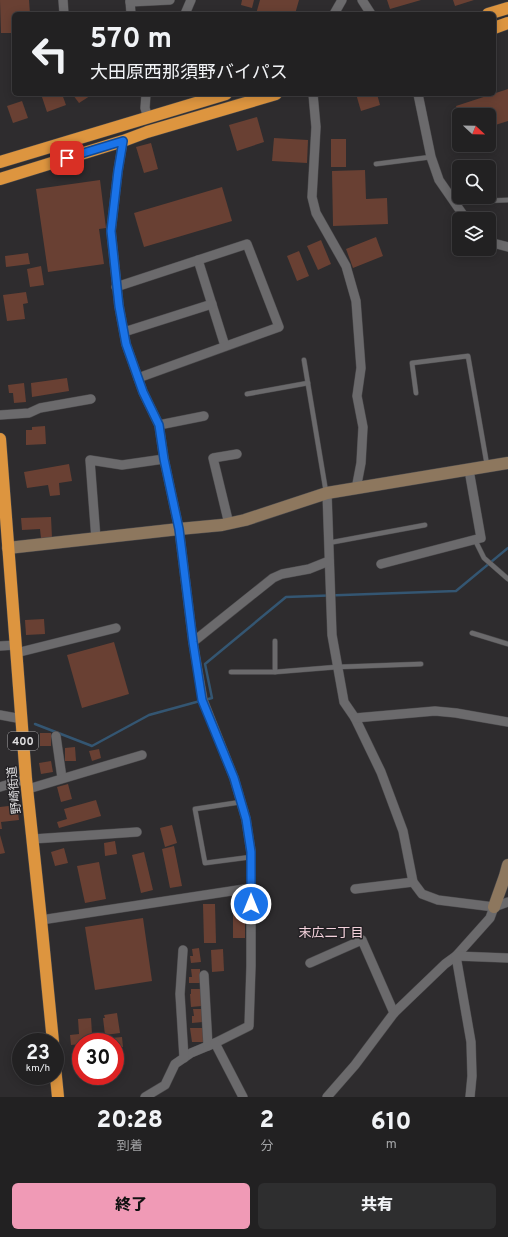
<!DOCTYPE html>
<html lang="ja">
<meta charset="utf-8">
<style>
:root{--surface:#222122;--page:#2e2e2f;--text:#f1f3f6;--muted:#a2a3a5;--line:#3f3e40;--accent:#f09ab6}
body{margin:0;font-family:Overpass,"Noto Sans JP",sans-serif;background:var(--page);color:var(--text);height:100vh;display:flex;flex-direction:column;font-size:15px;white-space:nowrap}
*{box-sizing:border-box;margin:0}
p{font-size:13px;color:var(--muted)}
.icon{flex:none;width:22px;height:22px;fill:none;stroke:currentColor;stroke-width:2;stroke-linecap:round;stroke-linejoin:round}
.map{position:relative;height:1097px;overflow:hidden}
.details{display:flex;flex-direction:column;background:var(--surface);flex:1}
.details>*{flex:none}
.hud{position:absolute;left:12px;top:12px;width:484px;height:84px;border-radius:6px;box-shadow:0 2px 10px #0003,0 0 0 1px var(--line);background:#222122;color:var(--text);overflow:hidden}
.needle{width:26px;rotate:112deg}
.controls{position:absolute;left:452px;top:108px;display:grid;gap:8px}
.controls a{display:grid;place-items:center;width:44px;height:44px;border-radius:6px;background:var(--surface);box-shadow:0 2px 10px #0003,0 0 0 1px var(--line);font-size:20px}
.speed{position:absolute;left:12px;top:1033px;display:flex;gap:8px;font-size:20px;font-weight:700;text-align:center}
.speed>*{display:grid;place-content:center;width:52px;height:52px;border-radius:50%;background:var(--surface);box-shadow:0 2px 10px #0003,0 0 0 1px var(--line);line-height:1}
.speed small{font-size:10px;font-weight:400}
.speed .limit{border:6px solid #d22;background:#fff;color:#111}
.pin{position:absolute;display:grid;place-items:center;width:34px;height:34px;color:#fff;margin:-17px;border-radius:8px;box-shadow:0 2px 6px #0006}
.me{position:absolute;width:44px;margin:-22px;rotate:0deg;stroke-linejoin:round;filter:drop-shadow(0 0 3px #0008)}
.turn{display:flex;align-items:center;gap:14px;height:84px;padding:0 12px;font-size:18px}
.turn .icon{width:52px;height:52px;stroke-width:2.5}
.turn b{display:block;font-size:28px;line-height:34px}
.eta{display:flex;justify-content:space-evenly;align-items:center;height:68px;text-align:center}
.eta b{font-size:24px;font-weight:800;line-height:28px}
.cta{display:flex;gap:8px;margin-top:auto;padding:8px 12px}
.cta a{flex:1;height:46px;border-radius:6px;background:var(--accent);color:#111;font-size:16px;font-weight:800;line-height:46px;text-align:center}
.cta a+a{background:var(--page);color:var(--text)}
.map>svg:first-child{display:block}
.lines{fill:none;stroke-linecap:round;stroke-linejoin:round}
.stream{stroke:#345672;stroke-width:2.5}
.building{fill:#694033}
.lane-casing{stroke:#4b4a4c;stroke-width:5.5}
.street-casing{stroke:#4b4a4c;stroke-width:10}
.secondary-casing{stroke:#4b4a4c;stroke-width:13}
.highway-casing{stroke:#4b4a4c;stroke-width:13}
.lane{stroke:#6b6a6c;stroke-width:4.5}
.street{stroke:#6b6a6c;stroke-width:9}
.secondary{stroke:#8d775e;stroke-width:12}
.highway{stroke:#dd953f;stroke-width:12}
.route-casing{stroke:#114b97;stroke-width:10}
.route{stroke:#1a73e8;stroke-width:7}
.labels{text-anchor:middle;stroke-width:3;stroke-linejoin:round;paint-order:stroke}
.shield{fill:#242225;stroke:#a8a7a9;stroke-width:1}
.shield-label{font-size:11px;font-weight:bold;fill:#e1e0e2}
.street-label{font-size:12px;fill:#e1e0e2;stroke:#242225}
.neighbourhood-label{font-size:13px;fill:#f4d2dc;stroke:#242225}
</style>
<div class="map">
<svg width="508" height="1097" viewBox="0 0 508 1097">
<rect width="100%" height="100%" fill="#2e2c2e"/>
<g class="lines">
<g class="stream">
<polyline points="205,700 212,698 205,664 286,597 456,591 508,548"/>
<polyline points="35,724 92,746 149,715 200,701"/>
</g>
</g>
<g class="building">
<polygon points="0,0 29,0 30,14 14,14 14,33 1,33"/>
<polygon points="242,0 254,0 252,8 241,5"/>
<polygon points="260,0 299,0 295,14 256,14"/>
<polygon points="387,0 421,0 390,9"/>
<polygon points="453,0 474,0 455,6"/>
<polygon points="508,89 508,121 489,127 489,115 459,115 456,106"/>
<polygon points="41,94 62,94 66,105 47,112"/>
<polygon points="74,94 93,94 79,103 73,95"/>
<polygon points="356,94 377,94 380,105 361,111"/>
<polygon points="22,101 28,118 13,123 7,106"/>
<polygon points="257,117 264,142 237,151 229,125"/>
<polygon points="274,138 308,140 307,163 272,161"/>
<rect x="331" y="139" width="15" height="28"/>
<polygon points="151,143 158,169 144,173 136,147"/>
<polygon points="365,170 366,199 387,198 388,224 333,226 332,171"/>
<polygon points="100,180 106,228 99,229 104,264 48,272 36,189"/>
<polygon points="222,187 232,221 144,247 134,213"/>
<polygon points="376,237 383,256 353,268 346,249"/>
<polygon points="321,240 331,264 318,270 307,246"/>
<polygon points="299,251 309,276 297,281 287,256"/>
<polygon points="28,253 30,264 6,267 5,256"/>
<polygon points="41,266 44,285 30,287 27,269"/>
<polygon points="26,292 28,303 23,304 25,319 7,321 3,295"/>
<polygon points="67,378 69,391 32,397 31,383"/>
<polygon points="24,383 26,402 14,403 13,393 9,393 8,385"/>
<polygon points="45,426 46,444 26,445 26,430 32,430 32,427"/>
<polygon points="69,464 72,481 59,483 60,495 50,496 48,485 27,488 24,472"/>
<polygon points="51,517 52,538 41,538 40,529 22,530 21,518"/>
<polygon points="44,619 45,634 26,635 25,620"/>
<polygon points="114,642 129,694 82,708 67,655"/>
<rect x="40" y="733" width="11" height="13"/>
<polygon points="75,747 76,761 65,761 65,748"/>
<polygon points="99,749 101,758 92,761 89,751"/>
<polygon points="51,761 53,772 41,774 39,763"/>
<polygon points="68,784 72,799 61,802 57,787"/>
<polygon points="96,800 101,816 59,828 57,822 67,819 64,809"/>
<polygon points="17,805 19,820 1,822 2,829 0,829 0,807"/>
<polygon points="172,825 177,843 165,847 160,828"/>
<polygon points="0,835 5,853 0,854"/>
<polygon points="115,841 117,854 105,856 104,843"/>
<polygon points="174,846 182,886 170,888 162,849"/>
<polygon points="64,848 68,863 55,866 51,852"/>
<polygon points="144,852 153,890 141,893 132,855"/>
<polygon points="99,862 106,899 85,903 77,866"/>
<rect x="233" y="902" width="12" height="36"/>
<polygon points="203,904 215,904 216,943 204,943"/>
<polygon points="143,918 152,981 95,990 85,927"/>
<polygon points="199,948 201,962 191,963 190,956 193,956 192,949"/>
<polygon points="223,949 224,971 212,972 211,950"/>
<polygon points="191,969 200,969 200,983 189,983 189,977 192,977"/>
<polygon points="191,989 201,989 202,1006 191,1007 190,994 191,994"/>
<polygon points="193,1009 202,1009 203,1022 192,1023 192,1016 194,1016"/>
<polygon points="117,1013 120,1033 105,1035 103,1018 105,1018 104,1015"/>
<polygon points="91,1018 92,1034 98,1033 99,1042 81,1042 81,1044 71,1045 70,1035 79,1034 78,1019"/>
<polygon points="190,1028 203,1028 204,1042 192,1042"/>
<polygon points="122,1037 123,1047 115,1048 115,1042 112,1042 111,1038"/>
</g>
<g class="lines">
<defs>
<g id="lane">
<polyline points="376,164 431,157"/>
<polyline points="455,202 508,200"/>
<polyline points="304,360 326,492"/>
<polyline points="416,393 412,363 468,356 487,465"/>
<polyline points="247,394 308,383"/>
<polyline points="475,540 484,558 508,579"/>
<polyline points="328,543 425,525"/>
<polyline points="472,633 508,644"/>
<polyline points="231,672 275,672 337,667 421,664"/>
<polyline points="275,672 275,641"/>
<polyline points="241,802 195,809 205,863 251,857"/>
</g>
<g id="street">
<polyline points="63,0 64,14"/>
<polyline points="130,0 131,14"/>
<polyline points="362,0 371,14"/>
<polyline points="130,2 170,0"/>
<polyline points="185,14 191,0"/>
<polyline points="334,14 342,0"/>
<polyline points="146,94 145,108 148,118"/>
<polyline points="313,94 316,127 312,197 316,213 346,266 356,301 361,368 357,396 363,427 361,463 356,489"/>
<polyline points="418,94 431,157 439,180 466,219"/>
<polyline points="123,141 118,171 111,231 119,306 126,344 143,392 159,425 164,459 179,529 193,642 203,700 234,778 246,819 251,852 251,966 249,1026 215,1043 191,1053 175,1064 165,1085 145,1097"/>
<polyline points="489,242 508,247"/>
<polyline points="198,260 225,346"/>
<polyline points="116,287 247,244 279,327 138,378"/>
<polyline points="124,332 212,304"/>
<polyline points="0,415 29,413 40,408 91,399"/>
<polyline points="159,425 204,416"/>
<polyline points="327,493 332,635 344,702 355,718 381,772 403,831 413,882 422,894 438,900 494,907"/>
<polyline points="229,524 213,458 237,454"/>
<polyline points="96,539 90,460 122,465 164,459"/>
<polyline points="381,564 481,538 469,470"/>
<polyline points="193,642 273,578 282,574 309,569 329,561"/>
<polyline points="0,646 16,645"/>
<polyline points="16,653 116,628"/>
<polyline points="0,715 22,719"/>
<polyline points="355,718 435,711 456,713 508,722"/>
<polyline points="56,736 62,778"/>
<polyline points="0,787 26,779"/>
<polyline points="28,789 142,755"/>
<polyline points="33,839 137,832"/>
<polyline points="355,889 413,882"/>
<polyline points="41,920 251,888"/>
<polyline points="183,950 180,994 184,1058"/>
<polyline points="310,963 362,940 394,1013"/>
<polyline points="204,975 208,1046"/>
<polyline points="215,1043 243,1097"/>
<polyline points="327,1097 355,1065 394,1013 445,964 456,956 490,918 494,907 508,902"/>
<polyline points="470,1097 472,1076 471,1042 456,956 508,958"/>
</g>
<g id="secondary">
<polyline points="8,548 179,529 222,525 245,520 327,493 508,463"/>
<polyline points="494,907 505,876 508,865"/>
</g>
<g id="highway">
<polyline points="488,14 508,8"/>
<polyline points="494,28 508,23"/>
<polyline points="0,162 226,94"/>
<polyline points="0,179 123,141 147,132 276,94"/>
<polyline points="0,439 26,779 41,920 53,1042"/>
<polyline points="55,1067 58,1097"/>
</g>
</defs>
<use href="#lane" class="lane-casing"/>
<use href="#street" class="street-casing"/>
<use href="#secondary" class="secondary-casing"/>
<use href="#highway" class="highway-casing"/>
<use href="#lane" class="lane"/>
<use href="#street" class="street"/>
<use href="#secondary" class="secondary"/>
<use href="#highway" class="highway"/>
</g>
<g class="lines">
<defs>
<polyline id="route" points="67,158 123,141 118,171 111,231 119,306 126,344 143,392 159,425 164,459 179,529 193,642 202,700 234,778 246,819 251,852 251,904"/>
</defs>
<use href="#route" class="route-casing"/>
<use href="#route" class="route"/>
</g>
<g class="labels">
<rect class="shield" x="8" y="732" width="30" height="18" rx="3"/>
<g class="shield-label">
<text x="23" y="745">400</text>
</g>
<g class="street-label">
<text transform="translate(14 790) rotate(-96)" y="4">野崎街道</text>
</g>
<g class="neighbourhood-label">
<text x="331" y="937">末広二丁目</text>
</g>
</g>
</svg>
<div class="controls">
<a><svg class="needle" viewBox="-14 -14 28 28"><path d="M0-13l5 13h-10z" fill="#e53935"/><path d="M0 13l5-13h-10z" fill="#a2a3a5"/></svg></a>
<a><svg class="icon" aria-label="search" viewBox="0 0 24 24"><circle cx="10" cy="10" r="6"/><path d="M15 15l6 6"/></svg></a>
<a><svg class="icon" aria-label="layers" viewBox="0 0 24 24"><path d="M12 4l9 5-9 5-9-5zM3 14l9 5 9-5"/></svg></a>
</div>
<div class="speed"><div>23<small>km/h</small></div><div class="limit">30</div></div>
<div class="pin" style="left:67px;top:158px;background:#d93025"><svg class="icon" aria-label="arrive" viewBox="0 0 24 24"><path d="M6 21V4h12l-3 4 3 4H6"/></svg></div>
<svg class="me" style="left:251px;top:904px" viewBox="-20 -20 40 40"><circle r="17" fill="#1a73e8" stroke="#fff" stroke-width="3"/><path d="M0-11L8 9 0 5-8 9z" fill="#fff"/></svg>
<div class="hud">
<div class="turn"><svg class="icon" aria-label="left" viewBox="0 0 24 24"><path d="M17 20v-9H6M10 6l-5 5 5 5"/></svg><div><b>570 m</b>大田原西那須野バイパス</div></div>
</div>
</div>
<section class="details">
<div class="eta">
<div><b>20:28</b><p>到着</p></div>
<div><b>2</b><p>分</p></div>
<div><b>610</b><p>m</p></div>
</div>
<div class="cta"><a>終了</a><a>共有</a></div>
</section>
